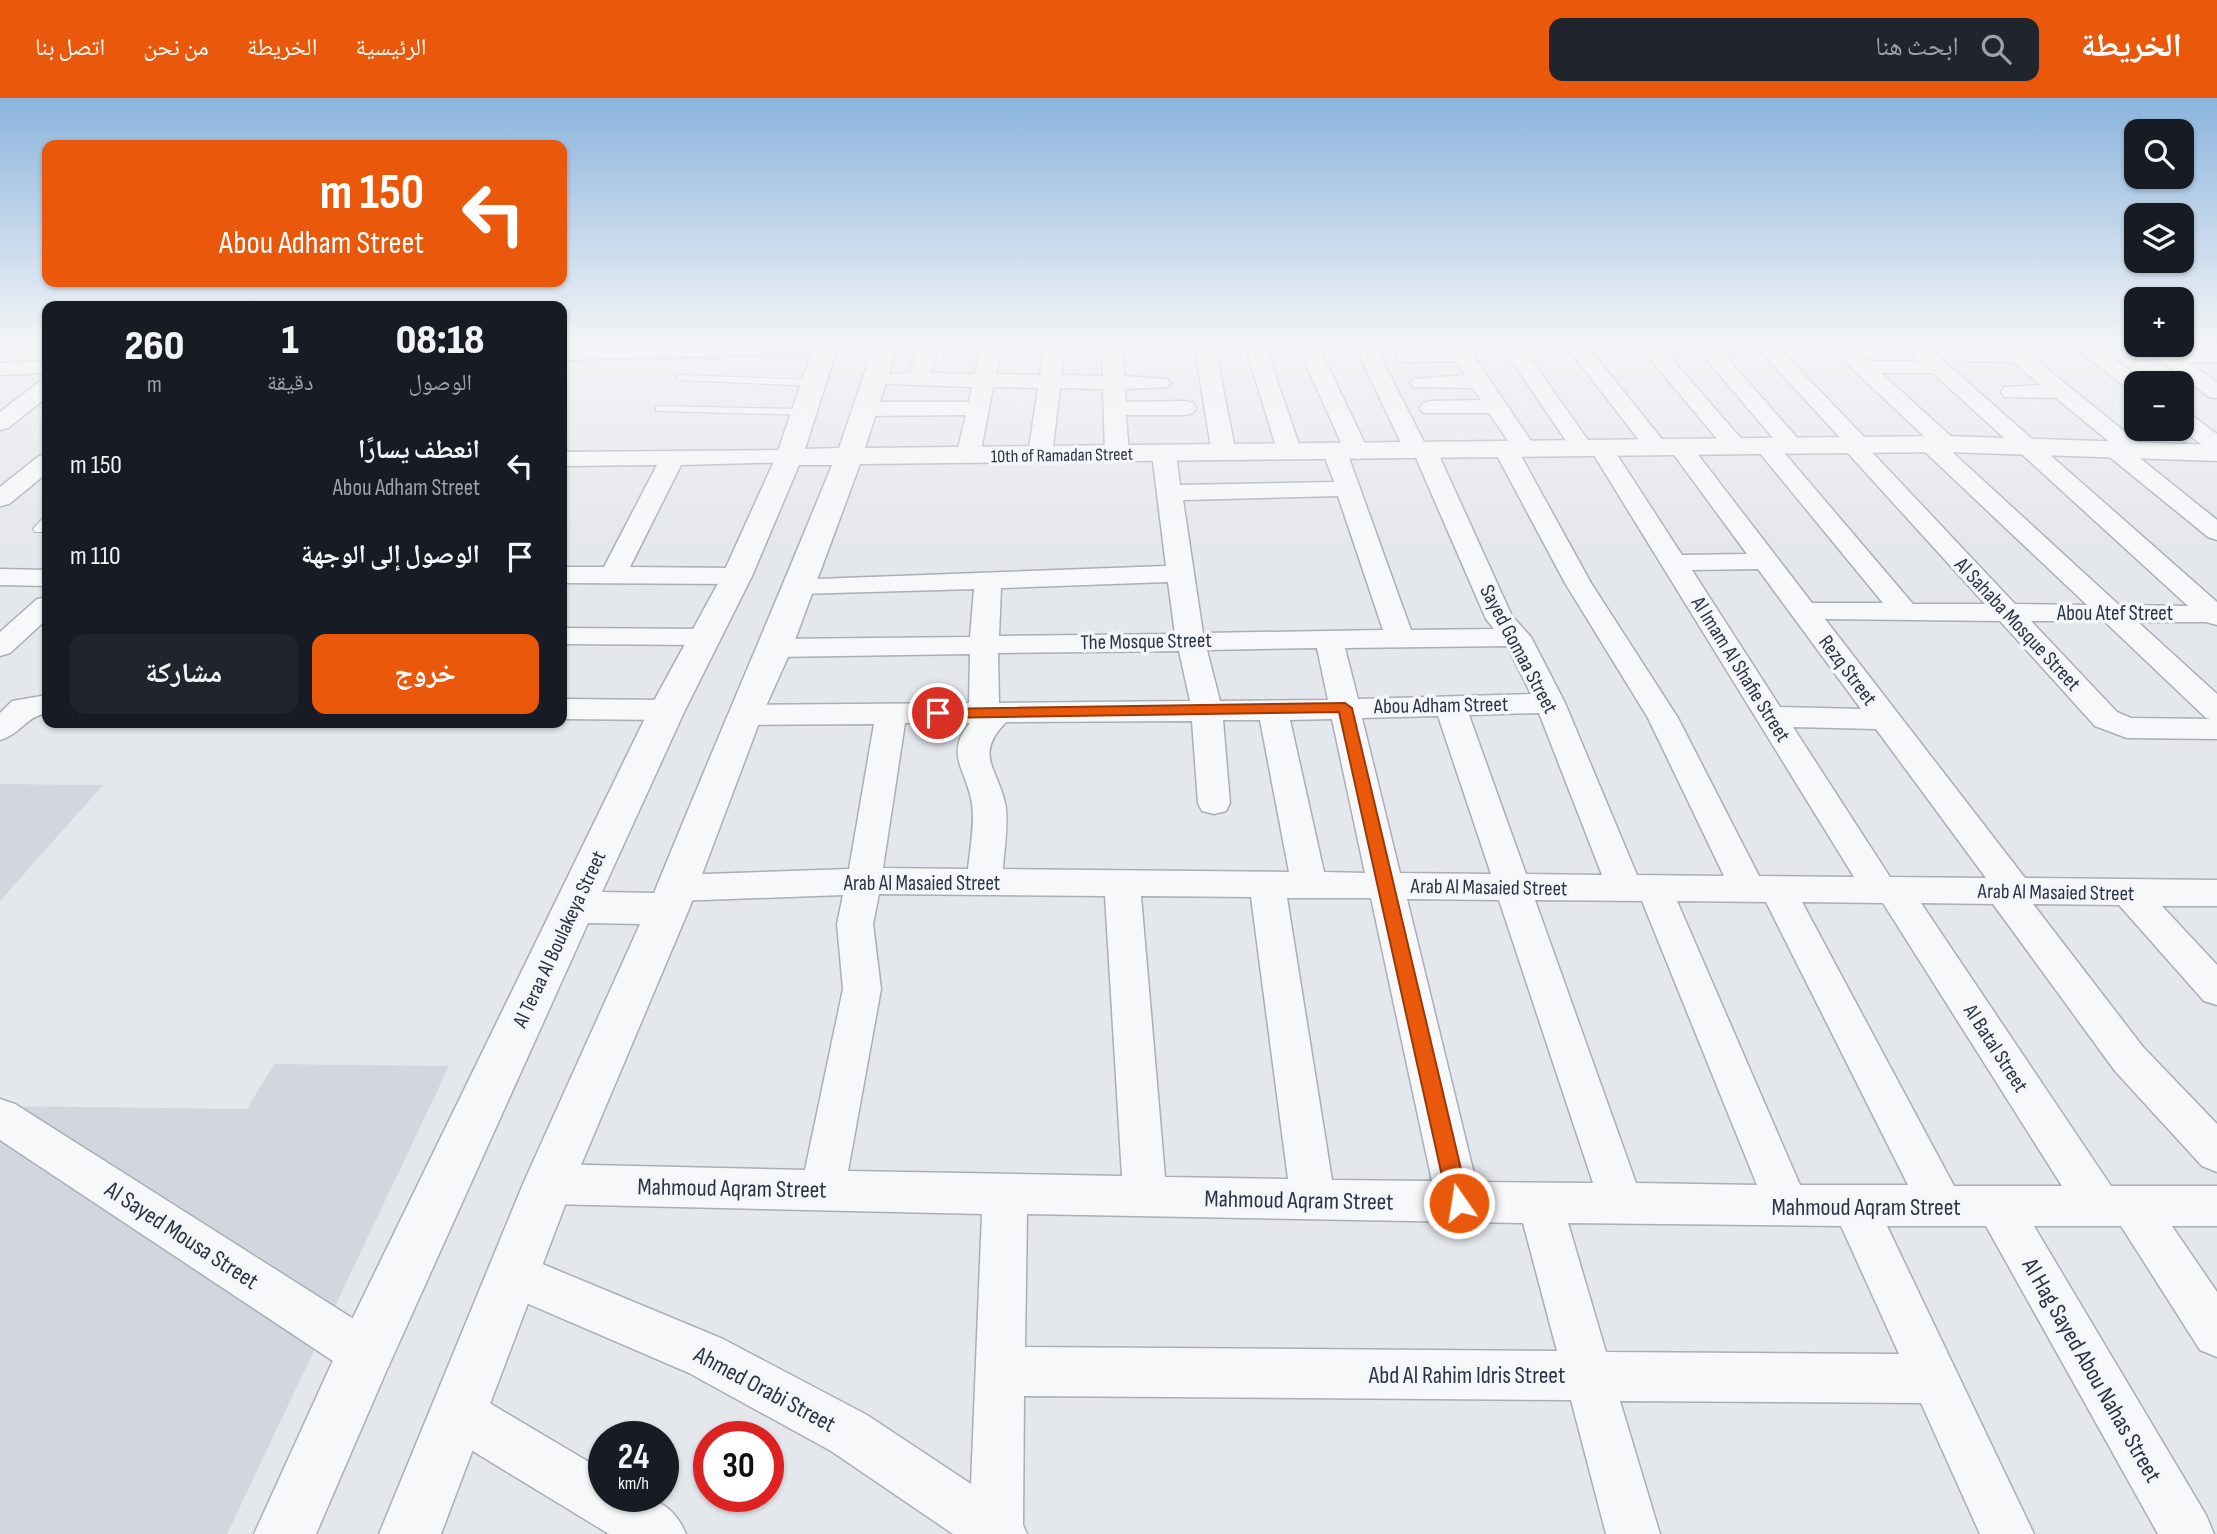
<!DOCTYPE html>
<html lang="ar">
<meta charset="utf-8">
<style>
:root{--surface:#171b24;--page:#20242c;--text:#f1f3f6;--muted:#9ea1a6;--accent:#ea580c}
body{margin:0;font-family:"Sofia Sans Condensed","Noto Naskh Arabic",sans-serif;background:var(--page);color:var(--text);direction:rtl;height:100vh;display:flex;flex-direction:column;font-size:26px;white-space:nowrap}
*{box-sizing:border-box;margin:0}
p{font-size:23px;color:var(--muted)}
.icon{flex:none;width:38px;height:38px;fill:none;stroke:currentColor;stroke-width:2;stroke-linecap:round;stroke-linejoin:round}
.map{position:relative;flex:1;overflow:hidden;direction:ltr}
.drawer{position:absolute;left:42px;top:203px;width:525px;height:427px;display:flex;flex-direction:column;background:var(--surface);border-radius:14px;box-shadow:0 2px 5px #0004;direction:rtl}
.drawer>*{flex:none}
.banner{position:absolute;left:42px;top:42px;width:525px;height:147px;border-radius:14px;box-shadow:0 2px 5px #0004;direction:rtl;background:#ea580c;color:#fff;overflow:hidden}
.tools{position:absolute;left:2124px;top:21px;display:grid;gap:14px}
.tools a{display:grid;place-items:center;width:70px;height:70px;border-radius:14px;background:var(--surface);box-shadow:0 2px 5px #0004;font-size:35px}
.speed{position:absolute;left:588px;top:1323px;display:flex;gap:14px;font-size:35px;font-weight:700;text-align:center}
.speed>*{display:grid;place-content:center;width:91px;height:91px;border-radius:50%;background:var(--surface);box-shadow:0 2px 5px #0004;line-height:1}
.speed small{font-size:18px;font-weight:400}
.speed .limit{border:10px solid #d22;background:#fff;color:#111}
.pin{position:absolute;display:grid;place-items:center;width:60px;height:60px;color:#fff;margin:-30px;border:4px solid #fff;border-radius:50%;box-shadow:0 2px 7px #0007}
.me{position:absolute;width:77px;margin:-38px;rotate:347deg;stroke-linejoin:round;filter:drop-shadow(0 0 5px #0008)}
.turn{display:flex;align-items:center;gap:24px;height:147px;padding:0 28px;font-size:32px}
.turn .icon{width:91px;height:91px;stroke-width:2.5}
.turn b{display:block;font-size:49px;line-height:60px}
.eta{display:flex;justify-content:space-evenly;align-items:center;height:119px;text-align:center}
.eta b{font-size:42px;font-weight:800;line-height:49px}
.primary-button{display:flex;gap:14px;margin-top:auto;padding:14px 28px}
.primary-button a{flex:1;height:80px;border-radius:14px;background:var(--accent);color:#fff;font-size:28px;font-weight:800;line-height:80px;text-align:center}
.primary-button a+a{background:var(--page);color:var(--text)}
ul{padding:0;list-style:none}
li{display:flex;align-items:center;gap:21px;height:91px;padding:0 28px}
li div{flex:1}
li b{display:block;font-size:26px}
li em{font-style:normal}
header{display:flex;align-items:center;gap:42px;box-sizing:border-box;height:98px;padding:0 35px;background:var(--accent);color:#fff}
header strong{font-size:33px}
nav{display:flex;gap:38px;margin-inline-start:auto;font-size:24px}
.search{width:490px;height:63px;background:var(--page);display:flex;align-items:center;gap:18px;box-sizing:border-box;padding:0 24px;border-radius:14px;color:var(--muted);font-size:26px}
.map>svg:first-child{display:block}
.built{fill:#d2d6de}
.lines{fill:none;stroke-linecap:round;stroke-linejoin:round}
.service-casing{stroke:#a9aeb7;stroke-width:2}
.minor-casing{stroke:#a9aeb7;stroke-width:3}
.tertiary-casing{stroke:#a9aeb7;stroke-width:3}
.service{fill:#f7f8fa;fill-rule:evenodd}
.minor{fill:#f7f8fa;fill-rule:evenodd}
.tertiary{fill:#f7f8fa;fill-rule:evenodd}
.route{fill:#ea580c;stroke:#983908;stroke-width:2}
.labels{text-anchor:middle;stroke-width:7;stroke-linejoin:round;paint-order:stroke}
.far-street-label{font-size:18px;fill:#2b3445;stroke:#f4f6f9}
.street-label{font-size:21px;fill:#2b3445;stroke:#f4f6f9}
.near-street-label{font-size:24px;fill:#2b3445;stroke:#f4f6f9}
</style>
<header>
<strong>الخريطة</strong>
<div class="search"><svg class="icon" aria-label="search" viewBox="0 0 24 24"><circle cx="10" cy="10" r="6"/><path d="M15 15l6 6"/></svg>ابحث هنا</div>
<nav><a>الرئيسية</a><a>الخريطة</a><a>من نحن</a><a>اتصل بنا</a></nav>
</header>
<div class="map">
<svg width="2217" height="1436" viewBox="0 0 2217 1436">
<rect width="100%" height="100%" fill="#e4e7ec"/>
<g class="built">
<polygon points="0,686 103,687 0,803"/>
<polygon points="274,966 449,968 227,1436 0,1436 0,1008 247,1011"/>
</g>
<g class="lines">
<defs>
<g id="service">
<polygon points="681,277 814,282 819,285 814,288 677,282 677,278"/>
<polygon points="660,308 804,311 809,314 804,317 656,313 656,309"/>
<polygon points="43,420 47,420 47,429 43,434 35,434 33,431"/>
</g>
<g id="minor">
<polygon points="771,244 894,244 896,247 893,251 886,253 562,262 562,250"/>
<polygon points="919,244 939,244 931,275 975,276 982,244 1002,244 996,276 1040,277 1045,244 1065,244 1061,277 1103,278 1102,244 1122,244 1124,278 1167,281 1171,285 1167,289 1125,291 1126,304 1185,303 1193,305 1196,310 1193,315 1185,317 1126,317 1129,356 1125,361 1109,361 1105,356 1103,291 1060,290 1052,357 1048,362 1032,362 1028,357 1038,290 993,289 980,358 976,363 960,363 956,358 966,317 864,318 856,316 853,311 856,306 864,304 969,304 972,289 867,285 863,281 867,277 910,275"/>
<polygon points="1194,244 1214,244 1236,356 1232,361 1216,361 1212,356"/>
<polygon points="1244,244 1264,244 1302,355 1298,360 1282,360 1278,355"/>
<path d="M1296,244H1316L1369,354L1365,359L1357,361L1348,357L1411,532L1494,531L1486,521L1416,360L1409,358L1405,353L1353,244H1373L1425,346L1433,348L1437,353L1512,518L1531,539L1565,605L1637,777L1724,778L1648,620L1565,485L1494,352L1498,347L1510,346L1489,315H1423L1420,310L1423,305L1431,303L1481,302L1473,290L1414,289L1410,285L1414,281L1465,277L1456,263L1406,264L1399,262L1396,258L1399,254L1449,251L1444,244H1464L1473,257L1537,352L1533,357L1521,358L1591,485L1678,620L1759,778L1854,779L1592,354L1583,358L1575,356L1499,244H1519L1592,348L1602,344L1610,346L1682,457L1747,456L1669,350L1673,345H1689L1812,505H1883L1759,354L1756,349L1759,344H1775L1913,506H1985L1846,353L1843,348L1845,345L1752,244H1773L1868,343L1871,348L1869,351L2015,506L2087,507L1923,352L1920,347L1927,341L1824,244H1846L1867,263H1919L1900,244H1922L2217,504V527L2206,524H2138L2217,596V641L2127,640L2095,628L2000,523L1825,521L2025,780L2217,782V808H2162L2217,867V907L2204,903L2119,807L2033,806L2143,949L2217,1026V1074L2202,1068L2115,973L1993,806L1921,805L2111,1088H2217V1128H2172L2217,1194V1259L2200,1252L2121,1128H2034L2206,1417L2214,1436H2158L1986,1128H1887L2034,1436H1980L1921,1305L1620,1303L1660,1436H1606L1571,1302L1024,1298L1023,1427L1027,1436H953L831,1353L689,1275L496,1192L489,1176L496,1160L512,1154L528,1160L723,1241L867,1317L971,1386L982,1116L548,1106L533,1100L526,1086L533,1072L548,1066L805,1072L843,891L837,826L843,797L676,803L664,799L658,790L664,781L676,777L849,771L874,626L744,627L733,624L729,617L733,610L744,607L969,605L970,556L775,559L765,556L761,550L765,544L775,541L970,539L974,491L799,496L790,494L786,488L790,482L1166,468L1152,356L1156,351H1172L1176,356L1180,387L1334,384L1323,354L1327,349L1335,347L1343,349ZM1881,275H1933L2188,508L2119,507L1950,352L1957,346L1954,341ZM1338,398L1383,532L1203,535L1183,402ZM1758,471L1861,611L1780,609L1692,472ZM1168,484L1175,536L999,538L1001,490ZM2031,523H2104L2206,620L2211,621L2131,620L2117,614ZM1507,548L1531,596L1358,601L1345,550ZM1317,550L1328,602L1220,603L1207,552ZM1179,553L1190,603L999,605L998,555ZM1539,615L1602,777L1526,776L1469,617ZM1438,618L1491,776L1400,775L1362,620ZM1332,621L1365,775L1324,774L1290,622ZM1223,622H1260L1289,774L1003,771C1004,751 1009,724 1005,705C997,669 974,657 1006,624L1192,623L1198,705L1202,713L1214,716L1226,713L1230,705ZM905,625H970C943,656 968,674 972,706C975,726 970,751 968,771L883,770ZM1793,629L1876,631L1986,780L1890,779ZM879,796L1105,798L1122,1078L848,1073L881,891L873,826ZM1141,798L1251,799L1288,1081L1165,1079ZM1287,800H1371L1432,1083L1332,1082ZM1407,801L1499,802L1593,1085L1476,1084ZM1535,802L1642,803L1757,1087L1636,1085ZM1677,803L1766,804L1908,1087H1800ZM1802,804L1883,805L2062,1088H1954ZM1027,1116L1523,1125L1557,1253L1025,1249ZM1568,1125L1841,1128L1899,1256L1606,1254Z"/>
<polygon points="1563,244 1584,244 1665,345 1669,350 1665,355 1649,355"/>
<polygon points="1636,244 1657,244 1744,344 1747,349 1744,354 1728,354"/>
<polygon points="1692,244 1713,244 1800,343 1803,348 1800,353 1784,353"/>
<polygon points="1991,244 2014,244 2140,346 2144,351 2136,357 2217,422 2217,442 2208,439 2106,356 2102,351 2111,345 2056,300 2004,299 2001,294 2004,289 2041,287 2013,264 1968,263 1965,259 1968,255 1999,252"/>
<polygon points="2069,244 2092,244 2146,285 2137,285 2137,293 2129,292"/>
<polygon points="2140,247 2163,247 2170,252 2217,252 2217,264 2188,264 2217,284 2217,300 2209,299"/>
<polygon points="47,263 47,275 0,277 0,265"/>
<polygon points="47,283 47,299 8,330 0,332 0,314 39,284"/>
<polygon points="2182,314 2190,316 2217,336 2217,354 2209,352 2181,331"/>
<polygon points="789,352 797,354 801,359 797,364 681,367 630,469 737,470 746,472 750,478 746,484 737,486 562,485 562,469 604,469 657,367 562,368 562,354"/>
<polygon points="47,356 47,375 9,406 0,408 0,389 39,358"/>
<polygon points="0,471 47,472 47,488 0,487"/>
<polygon points="47,499 47,521 10,555 0,558 0,534 37,501"/>
<polygon points="562,530 705,531 715,533 719,539 715,545 705,547 562,546"/>
<path d="M47,597V615C25,619 21,636 0,642V615L12,603Z"/>
<polygon points="562,601 667,602 678,605 682,612 678,619 667,622 562,621"/>
<polygon points="0,1001 15,1006 382,1239 389,1256 382,1273 365,1280 348,1273 0,1042"/>
<path d="M458,1290L476,1297L604,1373V1398C641,1398 669,1396 686,1436H609L440,1333L433,1315L440,1297Z"/>
</g>
<path id="tertiary" d="M815,244H839L805,351L839,350L875,244H899L865,350L1946,338L2217,347V363L1946,354L860,366L792,550L762,617L689,811L573,1086L441,1436H379L523,1086L640,826L588,825L385,1276L316,1436H254L345,1236L553,809L649,612L722,478L776,359ZM799,367H832C774,510 712,652 654,795L602,794L685,612L752,478Z"/>
</defs>
<use href="#service" class="service-casing"/>
<use href="#minor" class="minor-casing"/>
<use href="#tertiary" class="tertiary-casing"/>
<use href="#service" class="service"/>
<use href="#minor" class="minor"/>
<use href="#tertiary" class="tertiary"/>
</g>
<linearGradient id="sky" x2="0" y2="1"><stop stop-color="#8bb4dd"/><stop offset="0.55" stop-color="#f3f4f6"/><stop offset="1" stop-color="#f3f4f6" stop-opacity="0"/></linearGradient>
<rect width="2217" height="445" fill="url(#sky)"/>
<polygon class="route" points="1345,605 1352,610 1469,1105 1466,1111 1459,1114 1451,1111 1448,1105 1339,614 938,620 930,615 938,611"/>
<g class="labels">
<g class="far-street-label">
<text transform="translate(1062 357) rotate(-1)" y="6">10th of Ramadan Street</text>
</g>
<g class="street-label">
<text x="2115" y="522">Abou Atef Street</text>
<text transform="translate(2018 526) rotate(47)" y="7">Al Sahaba Mosque Street</text>
<text transform="translate(1146 543) rotate(-1)" y="7">The Mosque Street</text>
<text transform="translate(1519 551) rotate(62)" y="7">Sayed Gomaa Street</text>
<text transform="translate(1741 571) rotate(58)" y="7">Al Imam Al Shafie Street</text>
<text transform="translate(1848 572) rotate(53)" y="7">Rezq Street</text>
<text transform="translate(1441 607) rotate(-1)" y="7">Abou Adham Street</text>
<text x="922" y="792">Arab Al Masaied Street</text>
<text transform="translate(1489 789) rotate(1)" y="7">Arab Al Masaied Street</text>
<text transform="translate(2056 794) rotate(1)" y="7">Arab Al Masaied Street</text>
<text transform="translate(559 841) rotate(-65)" y="7">Al Teraa Al Boulakeya Street</text>
<text transform="translate(1996 950) rotate(57)" y="7">Al Batal Street</text>
</g>
<g class="near-street-label">
<text transform="translate(732 1090) rotate(1)" y="8">Mahmoud Aqram Street</text>
<text transform="translate(1299 1102) rotate(1)" y="8">Mahmoud Aqram Street</text>
<text x="1866" y="1117">Mahmoud Aqram Street</text>
<text transform="translate(182 1137) rotate(33)" y="8">Al Sayed Mousa Street</text>
<text transform="translate(2092 1272) rotate(60)" y="8">Al Hag Sayed Abou Nahas Street</text>
<text x="1467" y="1285">Abd Al Rahim Idris Street</text>
<text transform="translate(765 1291) rotate(28)" y="8">Ahmed Orabi Street</text>
</g>
</g>
</svg>
<div class="tools">
<a><svg class="icon" aria-label="search" viewBox="0 0 24 24"><circle cx="10" cy="10" r="6"/><path d="M15 15l6 6"/></svg></a>
<a><svg class="icon" aria-label="layers" viewBox="0 0 24 24"><path d="M12 4l9 5-9 5-9-5zM3 14l9 5 9-5"/></svg></a>
<a>+</a>
<a>−</a>
</div>
<div class="speed"><div>24<small>km/h</small></div><div class="limit">30</div></div>
<div class="pin" style="left:938px;top:615px;background:#d93025"><svg class="icon" aria-label="arrive" viewBox="0 0 24 24"><path d="M6 21V4h12l-3 4 3 4H6"/></svg></div>
<svg class="me" style="left:1459px;top:1105px" viewBox="-20 -20 40 40"><circle r="17" fill="#ea580c" stroke="#fff" stroke-width="3"/><path d="M0-11L8 9 0 5-8 9z" fill="#fff"/></svg>
<div class="banner">
<div class="turn"><svg class="icon" aria-label="left" viewBox="0 0 24 24"><path d="M17 20v-9H6M10 6l-5 5 5 5"/></svg><div><b>150 m</b>Abou Adham Street</div></div>
</div>
<section class="drawer">
<div class="eta">
<div><b>08:18</b><p>الوصول</p></div>
<div><b>1</b><p>دقيقة</p></div>
<div><b>260</b><p>m</p></div>
</div>
<ul>
<li><svg class="icon" aria-label="left" viewBox="0 0 24 24"><path d="M17 20v-9H6M10 6l-5 5 5 5"/></svg><div><b>انعطف يسارًا</b><p>Abou Adham Street</p></div><em>150 m</em></li>
<li><svg class="icon" aria-label="arrive" viewBox="0 0 24 24"><path d="M6 21V4h12l-3 4 3 4H6"/></svg><div><b>الوصول إلى الوجهة</b></div><em>110 m</em></li>
</ul>
<div class="primary-button"><a>خروج</a><a>مشاركة</a></div>
</section>
</div>
